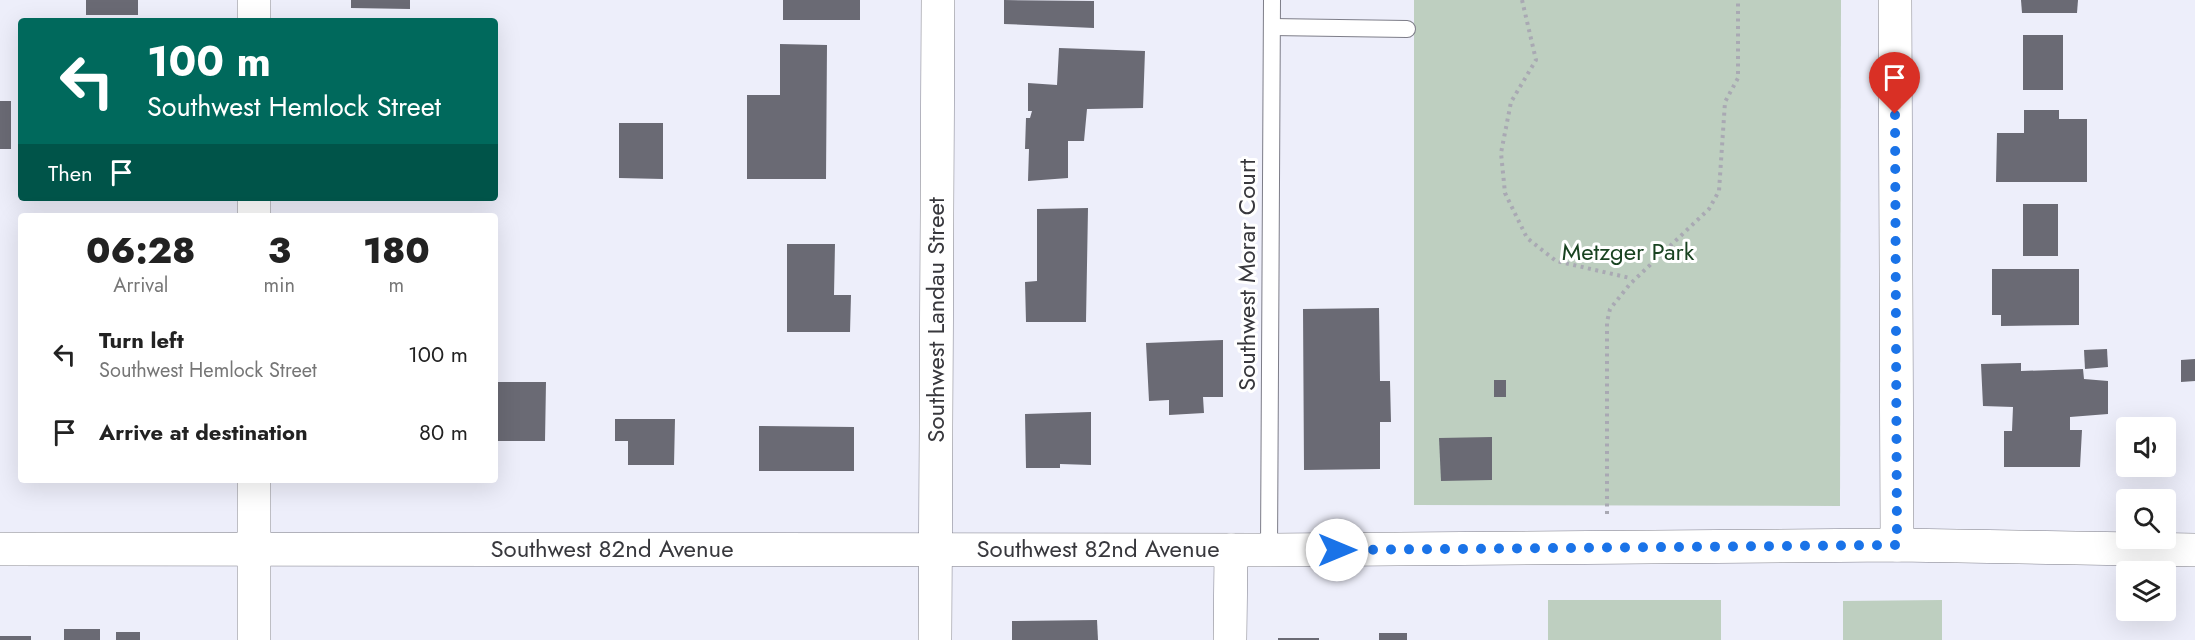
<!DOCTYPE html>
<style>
:root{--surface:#fff;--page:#f2f2f2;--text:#222;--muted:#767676}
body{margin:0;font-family:Jost,sans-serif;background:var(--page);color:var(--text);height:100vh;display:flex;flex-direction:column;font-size:22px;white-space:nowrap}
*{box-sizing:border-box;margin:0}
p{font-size:20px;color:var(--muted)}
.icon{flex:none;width:33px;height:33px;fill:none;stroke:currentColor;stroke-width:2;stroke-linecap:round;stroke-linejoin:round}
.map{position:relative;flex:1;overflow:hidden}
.drawer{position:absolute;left:18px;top:213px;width:480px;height:270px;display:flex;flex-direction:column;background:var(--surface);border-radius:6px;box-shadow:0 6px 24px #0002}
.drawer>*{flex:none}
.guide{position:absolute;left:18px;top:18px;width:480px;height:183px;border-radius:6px;box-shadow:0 6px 24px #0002;background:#00695c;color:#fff;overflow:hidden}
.tools{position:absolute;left:2116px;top:417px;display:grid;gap:12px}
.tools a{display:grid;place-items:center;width:60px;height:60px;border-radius:6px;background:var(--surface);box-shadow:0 6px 24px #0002;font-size:30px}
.pin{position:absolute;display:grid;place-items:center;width:51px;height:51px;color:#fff;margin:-62px -26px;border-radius:50% 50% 50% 0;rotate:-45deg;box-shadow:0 0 6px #0007}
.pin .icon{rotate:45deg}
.me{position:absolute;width:66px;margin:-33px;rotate:90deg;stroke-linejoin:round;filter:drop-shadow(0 0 4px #0008)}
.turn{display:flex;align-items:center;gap:21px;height:126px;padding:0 30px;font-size:27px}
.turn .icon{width:78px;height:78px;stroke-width:2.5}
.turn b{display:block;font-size:42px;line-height:51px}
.then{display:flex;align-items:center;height:57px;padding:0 30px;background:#0003;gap:12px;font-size:22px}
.eta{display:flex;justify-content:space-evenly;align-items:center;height:102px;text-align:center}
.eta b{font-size:36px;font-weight:800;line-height:42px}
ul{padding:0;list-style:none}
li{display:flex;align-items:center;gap:18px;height:78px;padding:0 30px}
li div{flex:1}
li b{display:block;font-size:22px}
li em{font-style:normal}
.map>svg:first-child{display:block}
.green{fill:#becfc0}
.building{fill:#6a6a74}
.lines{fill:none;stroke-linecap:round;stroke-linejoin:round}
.service-casing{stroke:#7d7d88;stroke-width:18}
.minor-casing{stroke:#7d7d88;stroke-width:34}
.tertiary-casing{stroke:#7d7d88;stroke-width:34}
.path{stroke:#a9a9b3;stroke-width:4;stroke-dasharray:3 4.5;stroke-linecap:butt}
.service{stroke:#fff;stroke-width:16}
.minor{stroke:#fff;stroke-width:33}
.tertiary{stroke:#fff;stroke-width:33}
.route{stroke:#1a73e8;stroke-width:10;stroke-dasharray:0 18}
.labels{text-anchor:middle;stroke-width:6;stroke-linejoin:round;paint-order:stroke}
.park-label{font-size:24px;fill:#194321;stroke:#fff}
.street-label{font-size:24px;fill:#38383d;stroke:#fff}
</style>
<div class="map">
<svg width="2195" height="640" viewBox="0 0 2195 640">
<rect width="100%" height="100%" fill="#edeefa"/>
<g class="green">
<polygon points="1414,0 1841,0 1840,506 1414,505"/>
<rect x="1548" y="600" width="173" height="40"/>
<polygon points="1942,600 1942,640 1843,640 1843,601"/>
</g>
<g class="building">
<rect x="86" y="0" width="52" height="15"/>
<polygon points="351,0 410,0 410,9 351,8"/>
<rect x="783" y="0" width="77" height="20"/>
<polygon points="1004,0 1094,1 1094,28 1004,24"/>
<polygon points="2021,0 2078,0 2077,13 2022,13"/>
<rect x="2023" y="35" width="40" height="55"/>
<polygon points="780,44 827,45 826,179 747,179 747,95 780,95"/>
<polygon points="1059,48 1145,51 1143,108 1087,109 1084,141 1068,141 1068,178 1028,181 1029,149 1025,149 1026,118 1030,118 1032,111 1028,111 1028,83 1057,85"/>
<rect x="0" y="101" width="11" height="48"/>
<polygon points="2024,110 2059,110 2059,119 2087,119 2087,182 1996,182 1997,133 2024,133"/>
<polygon points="619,123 663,123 663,179 619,178"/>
<rect x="2023" y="204" width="35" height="52"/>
<polygon points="1088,208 1086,322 1026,322 1025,282 1037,281 1037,209"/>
<polygon points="787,244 835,244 834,295 851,295 850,332 787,332"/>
<polygon points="1992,269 2079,269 2079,325 2001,326 2001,315 1992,315"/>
<polygon points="1379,308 1380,381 1390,381 1391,422 1380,422 1380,469 1304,470 1303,309"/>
<polygon points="1223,340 1223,397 1203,397 1204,413 1169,415 1169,400 1149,401 1146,343"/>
<polygon points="2107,349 2108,367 2085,369 2084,350"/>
<polygon points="2195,359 2195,381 2181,382 2181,360"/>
<polygon points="2021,363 2021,371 2083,369 2084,379 2108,381 2108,414 2070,417 2070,430 2082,430 2080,467 2004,467 2004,431 2012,431 2013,407 1983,406 1981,364"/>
<rect x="1494" y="380" width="12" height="17"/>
<polygon points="495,382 546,382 545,441 498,441 498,433 495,433"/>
<polygon points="1091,412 1091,465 1060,464 1060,468 1026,468 1025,414"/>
<polygon points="615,419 675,419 674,465 628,465 628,441 615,441"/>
<polygon points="759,426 854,427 854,471 759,471"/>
<polygon points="1492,437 1492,480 1441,481 1439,438"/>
<polygon points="1097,620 1098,640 1012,640 1012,621"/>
<rect x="64" y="629" width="36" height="11"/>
<rect x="116" y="632" width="24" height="8"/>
<rect x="1379" y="633" width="28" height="7"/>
<rect x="0" y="636" width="31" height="4"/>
<rect x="1278" y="638" width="41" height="2"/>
</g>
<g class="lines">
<defs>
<g id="service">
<polyline points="1272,27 1407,29"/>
<polyline points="1269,550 1272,0"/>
</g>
<g id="minor">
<polyline points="1895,0 1897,545"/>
<polyline points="0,549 1269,550 1897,545 2195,550"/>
<polyline points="935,640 938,0"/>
<polyline points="1230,640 1231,550"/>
</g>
<g id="tertiary">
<polyline points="254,0 254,21"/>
<polyline points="254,198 254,216"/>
<polyline points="254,640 254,480"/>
</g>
</defs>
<use href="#service" class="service-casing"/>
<use href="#minor" class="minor-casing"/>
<use href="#tertiary" class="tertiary-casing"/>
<g class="path">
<polyline points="1522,0 1536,60 1511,102 1501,153 1505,193 1527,238 1556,261 1630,278"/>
<polyline points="1607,514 1607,322 1610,309 1630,284 1709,209 1719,191 1725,102 1738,78 1738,0"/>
</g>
<use href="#service" class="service"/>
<use href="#minor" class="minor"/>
<use href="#tertiary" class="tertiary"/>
</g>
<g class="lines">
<polyline class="route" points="1337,550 1897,545 1895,114"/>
</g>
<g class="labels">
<g class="park-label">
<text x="1628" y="260">Metzger Park</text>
</g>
<g class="street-label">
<text transform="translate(1247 275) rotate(-90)" y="8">Southwest Morar Court</text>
<text transform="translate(936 320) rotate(-90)" y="8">Southwest Landau Street</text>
<text x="612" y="557">Southwest 82nd Avenue</text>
<text x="1098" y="557">Southwest 82nd Avenue</text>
</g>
</g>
</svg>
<div class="tools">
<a><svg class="icon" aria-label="sound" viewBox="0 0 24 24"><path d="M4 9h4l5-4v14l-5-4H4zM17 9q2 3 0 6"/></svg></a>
<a><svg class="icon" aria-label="search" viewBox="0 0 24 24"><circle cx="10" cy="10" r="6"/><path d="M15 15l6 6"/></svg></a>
<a><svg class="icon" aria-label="layers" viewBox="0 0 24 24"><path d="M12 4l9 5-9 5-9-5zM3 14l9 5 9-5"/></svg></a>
</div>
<div class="pin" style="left:1895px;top:114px;background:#d93025"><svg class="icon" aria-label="arrive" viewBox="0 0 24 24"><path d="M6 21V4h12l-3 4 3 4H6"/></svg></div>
<svg class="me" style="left:1337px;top:550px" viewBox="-20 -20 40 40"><circle r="19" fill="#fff"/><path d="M0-13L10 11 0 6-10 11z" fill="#1a73e8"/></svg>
<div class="guide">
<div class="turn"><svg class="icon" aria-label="left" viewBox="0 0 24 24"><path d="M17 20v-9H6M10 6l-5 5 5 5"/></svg><div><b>100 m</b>Southwest Hemlock Street</div></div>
<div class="then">Then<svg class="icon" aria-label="arrive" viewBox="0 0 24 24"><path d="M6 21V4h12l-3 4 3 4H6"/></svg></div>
</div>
<section class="drawer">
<div class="eta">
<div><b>06:28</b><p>Arrival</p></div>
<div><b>3</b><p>min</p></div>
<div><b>180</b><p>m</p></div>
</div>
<ul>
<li><svg class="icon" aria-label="left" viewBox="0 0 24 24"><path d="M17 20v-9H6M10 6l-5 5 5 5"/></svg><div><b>Turn left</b><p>Southwest Hemlock Street</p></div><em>100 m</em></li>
<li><svg class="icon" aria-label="arrive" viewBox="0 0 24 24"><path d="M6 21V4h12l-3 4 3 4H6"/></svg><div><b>Arrive at destination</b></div><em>80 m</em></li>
</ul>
</section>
</div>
